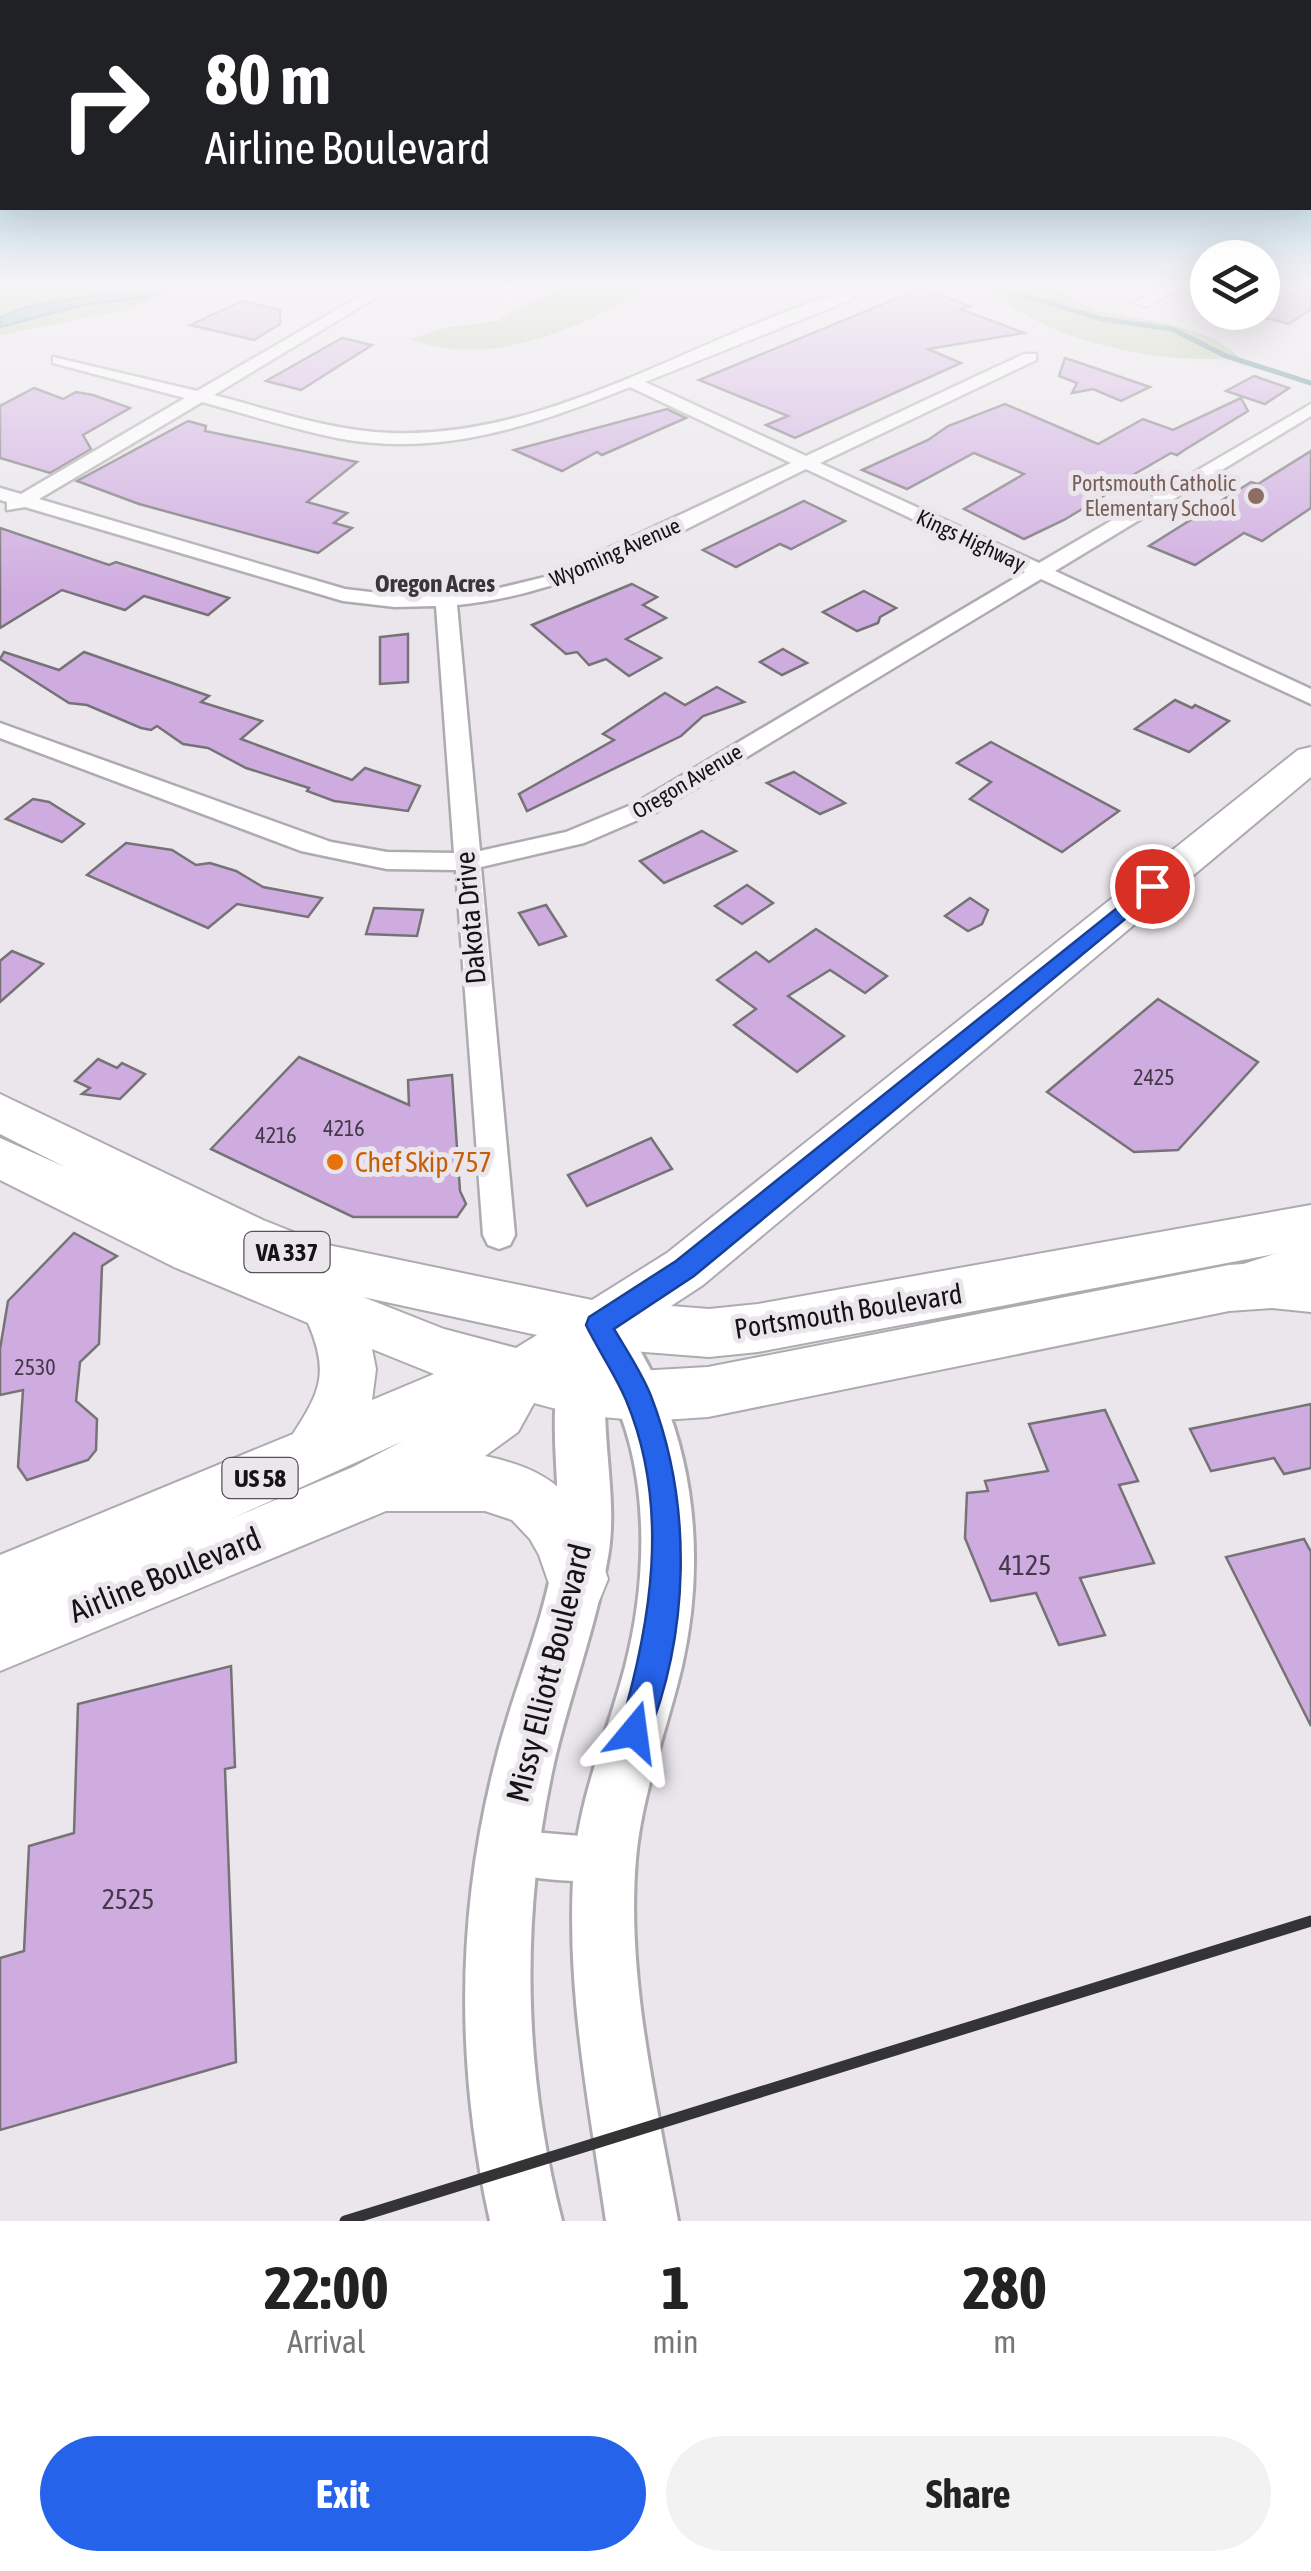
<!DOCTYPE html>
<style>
:root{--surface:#fff;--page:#f2f2f2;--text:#222;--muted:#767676;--accent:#2563eb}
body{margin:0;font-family:"Asap Condensed",sans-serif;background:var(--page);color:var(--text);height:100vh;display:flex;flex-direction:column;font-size:38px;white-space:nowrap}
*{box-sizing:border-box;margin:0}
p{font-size:32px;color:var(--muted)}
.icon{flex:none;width:55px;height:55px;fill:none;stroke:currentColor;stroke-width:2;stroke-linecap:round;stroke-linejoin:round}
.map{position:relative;height:2221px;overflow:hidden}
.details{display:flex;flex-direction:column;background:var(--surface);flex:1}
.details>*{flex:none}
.hud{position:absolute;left:0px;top:0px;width:1312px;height:210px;box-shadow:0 10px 40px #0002;background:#202124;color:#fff;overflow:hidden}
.buttons{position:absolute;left:1190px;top:240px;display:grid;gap:20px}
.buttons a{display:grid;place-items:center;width:90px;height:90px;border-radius:50%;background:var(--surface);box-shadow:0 10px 40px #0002;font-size:50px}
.pin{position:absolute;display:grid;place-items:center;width:85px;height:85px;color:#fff;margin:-42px;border:5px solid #fff;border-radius:50%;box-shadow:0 2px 10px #0007}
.me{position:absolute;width:110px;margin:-55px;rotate:16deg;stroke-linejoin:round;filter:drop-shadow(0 0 8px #0008)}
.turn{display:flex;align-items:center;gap:35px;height:210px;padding:0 40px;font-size:45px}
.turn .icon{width:130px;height:130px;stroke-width:2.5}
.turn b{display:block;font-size:70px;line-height:85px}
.eta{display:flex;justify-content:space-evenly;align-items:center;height:170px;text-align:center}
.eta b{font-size:60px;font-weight:700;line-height:70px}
.button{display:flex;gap:20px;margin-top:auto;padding:20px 40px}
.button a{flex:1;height:115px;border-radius:60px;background:var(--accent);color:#fff;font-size:40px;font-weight:700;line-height:115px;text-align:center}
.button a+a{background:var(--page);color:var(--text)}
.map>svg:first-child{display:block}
.green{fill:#b7caa2}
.water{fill:#5cb0b6;stroke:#468186;stroke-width:2.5}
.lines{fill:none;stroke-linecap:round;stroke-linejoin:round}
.stream{stroke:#468186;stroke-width:5}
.building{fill:#cface0;stroke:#767377;stroke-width:2.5}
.street-casing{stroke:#aeabb0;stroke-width:5}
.secondary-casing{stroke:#aeabb0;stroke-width:6}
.primary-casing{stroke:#aeabb0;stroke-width:4}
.street{fill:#fff;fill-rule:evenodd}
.secondary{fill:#fff;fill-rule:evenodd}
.primary{fill:#fff;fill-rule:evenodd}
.rail{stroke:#343335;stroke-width:11}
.route{fill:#2563eb;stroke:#184099;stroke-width:2.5}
.education-dot{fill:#8d6e63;stroke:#eae6ec;stroke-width:4}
.food-dot{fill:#e8710a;stroke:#eae6ec;stroke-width:4}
.labels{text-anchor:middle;stroke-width:10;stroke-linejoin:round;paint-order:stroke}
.far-education-label{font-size:22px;fill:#785e54;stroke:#eae6ec;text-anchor:end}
.far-street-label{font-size:22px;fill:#141315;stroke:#eae6ec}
.number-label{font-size:22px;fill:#433948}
.far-neighbourhood-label{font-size:25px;font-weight:bold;fill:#39363b;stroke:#eae6ec}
.shield{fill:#eae6ec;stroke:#545256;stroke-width:2.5}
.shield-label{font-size:25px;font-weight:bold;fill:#141315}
.street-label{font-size:28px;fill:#141315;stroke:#eae6ec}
.food-label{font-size:28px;fill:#c56008;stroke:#eae6ec;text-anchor:start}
.near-number-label{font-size:28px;fill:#433948}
.near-street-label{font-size:32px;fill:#141315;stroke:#eae6ec}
</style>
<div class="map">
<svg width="1311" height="2221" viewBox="0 0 1311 2221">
<rect width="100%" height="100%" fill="#eae6ec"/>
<g class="green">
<polygon points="0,287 146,287 30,306 0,317"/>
<polygon points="176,287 182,287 132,309 0,335 0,327 83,305 161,293"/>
<path d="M561,287H642L647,290C578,328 490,370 410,339L445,328L496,321Z"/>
<path d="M985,287H1052L1096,311L1168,323L1213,338L1240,357C1161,367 1043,340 985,287Z"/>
</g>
<polygon class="water" points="146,287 176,287 147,297 83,305 0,327 0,317 30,306"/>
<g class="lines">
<polyline class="stream" points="996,287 1102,319 1172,329 1226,356 1311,383"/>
</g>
<g class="building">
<polygon points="1262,286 1311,291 1311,309 1289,324 1262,317"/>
<polygon points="922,288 970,306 960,309 1024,333 928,349 961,363 795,438 766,425 788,416 699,380"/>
<polygon points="242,301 280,310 280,324 254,340 190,325"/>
<polygon points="342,338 372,345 301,390 266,381"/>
<polygon points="1065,358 1086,365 1150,387 1121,401 1093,389 1072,393 1077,383 1059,376"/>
<polygon points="1254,376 1289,388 1265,404 1226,391"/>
<polygon points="34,388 63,399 76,392 93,395 130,408 83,435 91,449 50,473 0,458 0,406"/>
<polygon points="1241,398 1248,411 1186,449 1177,455 1171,453 1112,487 1115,489 1064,520 1024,539 964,509 1024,474 974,453 907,489 862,470 928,440 948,426 1005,404 1098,444 1143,419 1173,430"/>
<polygon points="667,409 686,418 602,455 597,452 562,471 514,450"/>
<polygon points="188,421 206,426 205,431 357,462 307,502 347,513 334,523 352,528 318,553 139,504 77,481"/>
<polygon points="1311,451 1311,508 1262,541 1244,533 1195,565 1149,546 1251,482 1258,484"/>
<polygon points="804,501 845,521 791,549 780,544 736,567 703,550"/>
<polygon points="0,528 109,565 116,562 229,598 208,615 144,596 125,610 62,590 0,628"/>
<polygon points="632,584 657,597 643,605 666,618 626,639 661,658 629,676 606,659 589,665 577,652 566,654 532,625"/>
<polygon points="864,591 896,608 880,617 878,623 857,631 823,612"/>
<polygon points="408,634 408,682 380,684 380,637"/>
<polygon points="783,649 807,663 782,675 760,662"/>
<polygon points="4,652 59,670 84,652 209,696 201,702 262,721 241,739 352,780 365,768 420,786 408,811 334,801 307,791 309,788 246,768 208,748 183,744 157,726 151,730 141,728 87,705 69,703 0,659"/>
<polygon points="717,687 744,702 703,716 681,736 527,811 519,794 614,740 603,734 665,693 685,705"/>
<polygon points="1175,700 1192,708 1195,705 1229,721 1189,752 1135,729"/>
<polygon points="991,742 1119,811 1062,852 970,799 991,782 957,763"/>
<polygon points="794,772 845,803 820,814 767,783"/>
<polygon points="33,799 49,802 84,824 62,842 6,819"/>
<polygon points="702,831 736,851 664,883 640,861"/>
<polygon points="126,843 172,850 196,865 210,863 236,871 263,887 322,898 308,917 237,904 208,928 87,875"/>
<polygon points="747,885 773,903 742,924 715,906"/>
<polygon points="970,898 988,910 982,924 968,931 945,916"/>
<polygon points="546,905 566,936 539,945 519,913"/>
<polygon points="374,908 423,910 417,936 366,934"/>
<polygon points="816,929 887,976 865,993 830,970 788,996 844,1036 797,1072 734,1025 756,1009 717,980 756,952 769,962"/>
<polygon points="12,951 43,964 0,1002 0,961"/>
<polygon points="1158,999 1258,1062 1178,1150 1134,1152 1047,1092"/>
<polygon points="299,1057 409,1105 408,1080 452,1075 460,1191 466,1204 457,1217 353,1217 211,1149"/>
<polygon points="98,1059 117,1068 122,1063 145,1074 120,1099 82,1094 90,1088 75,1081"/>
<polygon points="651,1138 672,1169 587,1206 568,1175"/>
<polygon points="74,1233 117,1256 102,1266 99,1344 80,1362 76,1401 97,1419 96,1450 88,1460 27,1480 18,1467 23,1390 0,1395 0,1349 8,1301"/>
<polygon points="1311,1404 1311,1468 1284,1474 1274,1458 1211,1471 1190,1429"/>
<polygon points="1105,1410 1138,1481 1119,1485 1154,1563 1080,1578 1105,1635 1059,1645 1036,1593 991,1601 965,1538 967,1493 988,1491 985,1481 1048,1471 1029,1424"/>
<polygon points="1304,1539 1311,1552 1311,1726 1226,1557"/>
<polygon points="231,1666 235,1767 225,1769 236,2062 0,2130 0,1958 24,1951 29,1846 74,1833 78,1704"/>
</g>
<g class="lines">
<defs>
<g id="street">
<path d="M376,287H393L214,395C272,410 331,431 392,433C554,438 694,336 845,292L853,297L850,300L645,382L806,456L1024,354H1036V360L820,463L1039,563L1311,404V416L1055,571L1311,689V704L1041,579L654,813L584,843L481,867L515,1235L510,1245L499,1249L488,1245L483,1235L456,870L387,869L301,851L0,738V723L331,842L387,852L454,853L436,606L395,607L343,601L25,507L7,510V502L0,500V488L21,494L185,398L53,363V357L197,391ZM630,387L791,463L549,576L491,590L446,594L395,595L345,589L39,499L202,402C247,414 292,429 337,438C441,458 535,425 630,387ZM806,469L1025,572L636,803L566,832L480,851L457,605C579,594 696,522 806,469Z"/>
<polygon points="1166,287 1184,287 1147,306 1134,303"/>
<path d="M507,1830L605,1838L620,1845L627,1860L620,1875C593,1887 520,1879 492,1867L485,1852L492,1837Z"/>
</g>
<g id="secondary">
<polygon points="1311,1242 1311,1282 1248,1302 1231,1296 1225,1282 1231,1268"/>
<path d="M599,1304L616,1310C633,1339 651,1366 663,1397C698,1481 702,1578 682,1666C667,1730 642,1792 636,1859C626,1980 657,2102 678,2221H606C589,2103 565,1985 574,1865C579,1797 608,1732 625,1667C648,1579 651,1465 606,1383C601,1441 618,1500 608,1557C596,1627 570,1694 554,1763C520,1917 523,2069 562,2221H490C456,2068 456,1916 495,1763C512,1692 544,1624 555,1551C566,1481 539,1409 571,1342L581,1338L575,1325L582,1310Z"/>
</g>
<path id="primary" d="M1311,747V777L703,1285L671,1306L709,1309L758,1304L1311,1205V1247L758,1352L709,1357L606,1349L582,1365L638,1371L708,1367L1229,1265L1272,1262L1311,1266V1312L1272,1308L1229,1311L708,1417C644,1422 596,1421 534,1403L518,1432L485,1456C565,1473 584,1505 608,1579L599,1601L577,1610L555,1601L539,1555L530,1539L512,1520L485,1511H386L0,1671V1555L293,1434C321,1391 329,1372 308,1323L174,1267L0,1180V1138L65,1167L0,1134V1094L263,1220L323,1244L592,1300L667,1253L1298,750ZM363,1297L537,1335L516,1348L444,1329ZM372,1349L434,1374L372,1400L376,1369ZM403,1441L353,1467L233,1518Z"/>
</defs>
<use href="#street" class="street-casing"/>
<use href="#secondary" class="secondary-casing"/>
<use href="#primary" class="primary-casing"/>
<use href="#street" class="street"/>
<use href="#secondary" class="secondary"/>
<use href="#primary" class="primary"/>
<polyline class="rail" points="345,2221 1311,1921"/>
</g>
<linearGradient id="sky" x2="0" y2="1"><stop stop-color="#70b2d4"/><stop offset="0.48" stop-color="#f6f4f6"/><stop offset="1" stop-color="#f6f4f6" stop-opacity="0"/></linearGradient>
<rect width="1311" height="597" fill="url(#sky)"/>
<path class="route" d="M1152,880L1162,886L1159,891L694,1276L614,1329C627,1351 642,1373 651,1396C693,1505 690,1635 645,1743L634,1747L623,1743L619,1732C651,1625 671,1507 626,1400C615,1374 598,1350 586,1325L589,1317L676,1261Z"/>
<circle class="education-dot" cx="1256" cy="496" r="10"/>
<circle class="food-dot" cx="335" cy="1162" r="10"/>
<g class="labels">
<g class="far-education-label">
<text x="1236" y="491">Portsmouth Catholic<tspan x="1236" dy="25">Elementary School</tspan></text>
</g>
<g class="far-street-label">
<text transform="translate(971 540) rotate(25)" y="8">Kings Highway</text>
<text transform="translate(615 552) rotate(-24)" y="8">Wyoming Avenue</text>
<text transform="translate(687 781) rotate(-31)" y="8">Oregon Avenue</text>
</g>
<g class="number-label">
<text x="1154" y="1085">2425</text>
<text x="344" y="1136">4216</text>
<text x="276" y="1143">4216</text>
<text x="35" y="1375">2530</text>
</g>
<g class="far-neighbourhood-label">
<text x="435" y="592">Oregon Acres</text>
</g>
<g class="shield">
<rect x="244.5" y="1232" width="85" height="40" rx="8"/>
<rect x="222.5" y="1458" width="75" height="40" rx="8"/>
</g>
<g class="shield-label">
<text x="287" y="1261">VA 337</text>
<text x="260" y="1487">US 58</text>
</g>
<g class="street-label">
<text transform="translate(470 918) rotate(-95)" y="10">Dakota Drive</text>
<text transform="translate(848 1311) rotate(-9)" y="10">Portsmouth Boulevard</text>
</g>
<g class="food-label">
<text x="355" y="1172">Chef Skip 757</text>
</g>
<g class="near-number-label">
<text x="1025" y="1575">4125</text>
<text x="128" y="1909">2525</text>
</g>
<g class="near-street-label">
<text transform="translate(165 1575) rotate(-22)" y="11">Airline Boulevard</text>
<text transform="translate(549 1673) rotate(-76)" y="11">Missy Elliott Boulevard</text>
</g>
</g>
</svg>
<div class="buttons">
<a><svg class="icon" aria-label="layers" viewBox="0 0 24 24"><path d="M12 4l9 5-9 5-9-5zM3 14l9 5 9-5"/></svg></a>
</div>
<div class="pin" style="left:1152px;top:886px;background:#d93025"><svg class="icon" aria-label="arrive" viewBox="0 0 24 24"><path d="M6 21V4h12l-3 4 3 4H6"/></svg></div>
<svg class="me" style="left:634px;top:1732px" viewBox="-20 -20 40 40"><path d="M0-17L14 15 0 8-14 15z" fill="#2563eb" stroke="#fff" stroke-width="4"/></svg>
<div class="hud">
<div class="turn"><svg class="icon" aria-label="right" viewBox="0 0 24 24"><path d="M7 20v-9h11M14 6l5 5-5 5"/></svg><div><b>80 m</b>Airline Boulevard</div></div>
</div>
</div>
<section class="details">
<div class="eta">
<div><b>22:00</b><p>Arrival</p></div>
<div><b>1</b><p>min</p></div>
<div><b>280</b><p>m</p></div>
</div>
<div class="button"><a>Exit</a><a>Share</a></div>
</section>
